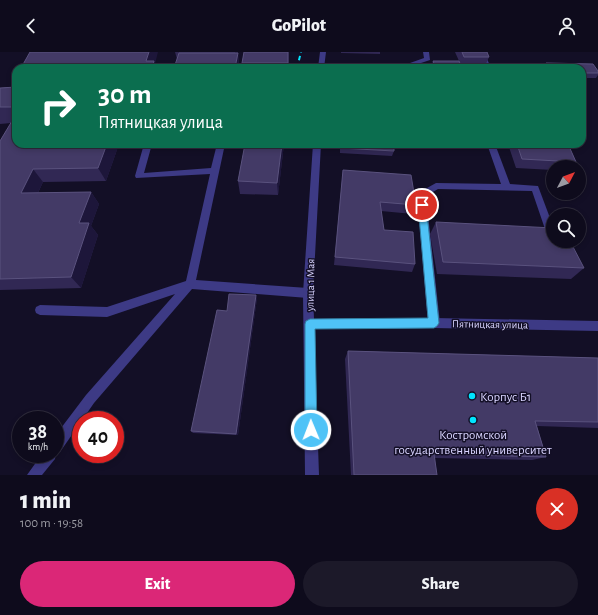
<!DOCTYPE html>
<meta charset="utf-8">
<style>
:root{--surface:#0e0b1c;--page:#1c1929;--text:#f1f3f6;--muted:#9b9ba3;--line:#2e2b3b;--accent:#db2777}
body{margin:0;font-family:"Alegreya Sans",sans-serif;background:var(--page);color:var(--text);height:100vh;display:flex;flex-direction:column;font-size:15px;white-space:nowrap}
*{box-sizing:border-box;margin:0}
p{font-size:13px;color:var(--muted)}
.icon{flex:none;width:22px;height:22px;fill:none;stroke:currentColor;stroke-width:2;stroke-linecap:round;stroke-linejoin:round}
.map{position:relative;height:423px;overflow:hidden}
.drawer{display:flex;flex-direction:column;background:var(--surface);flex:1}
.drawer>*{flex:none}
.hud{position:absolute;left:12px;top:12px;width:574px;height:84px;border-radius:12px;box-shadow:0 2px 6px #0003,0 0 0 1px var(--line);background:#0b6e4f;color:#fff;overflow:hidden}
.needle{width:26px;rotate:49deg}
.tools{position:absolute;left:546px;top:108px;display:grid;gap:8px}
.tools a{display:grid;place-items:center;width:40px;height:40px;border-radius:50%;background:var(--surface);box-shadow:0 2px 6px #0003,0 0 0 1px var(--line);font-size:20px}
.speed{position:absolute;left:12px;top:359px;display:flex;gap:8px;font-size:20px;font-weight:700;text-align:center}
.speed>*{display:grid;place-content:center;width:52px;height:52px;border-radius:50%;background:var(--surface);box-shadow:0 2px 6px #0003,0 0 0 1px var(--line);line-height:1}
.speed small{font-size:10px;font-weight:400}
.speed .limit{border:6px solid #d22;background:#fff;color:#111}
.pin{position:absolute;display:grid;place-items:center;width:34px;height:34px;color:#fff;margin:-17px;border:2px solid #fff;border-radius:50%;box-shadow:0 1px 4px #0007}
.me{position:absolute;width:44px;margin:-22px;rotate:359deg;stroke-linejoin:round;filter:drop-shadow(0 0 3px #0008)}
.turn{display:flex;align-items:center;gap:14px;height:84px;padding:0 20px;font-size:18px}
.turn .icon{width:52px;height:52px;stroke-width:2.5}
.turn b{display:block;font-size:28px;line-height:34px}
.round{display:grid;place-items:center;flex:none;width:42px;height:42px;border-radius:21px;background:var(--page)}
.head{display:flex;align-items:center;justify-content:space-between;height:68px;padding:0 20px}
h1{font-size:24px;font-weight:800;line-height:30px}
.primary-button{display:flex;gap:8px;margin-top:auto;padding:8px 20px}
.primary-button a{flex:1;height:46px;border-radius:24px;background:var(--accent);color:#fff;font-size:16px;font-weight:800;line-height:46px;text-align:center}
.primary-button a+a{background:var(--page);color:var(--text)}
header{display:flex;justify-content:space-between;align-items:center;height:52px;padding:0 20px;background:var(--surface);font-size:18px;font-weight:800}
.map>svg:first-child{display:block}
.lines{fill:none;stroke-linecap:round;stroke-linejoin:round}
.service{fill:#3d3a85;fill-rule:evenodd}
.tertiary{fill:#3d3a85;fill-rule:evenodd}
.rail{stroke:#00e5ff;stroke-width:2;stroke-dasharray:4.5 3.5;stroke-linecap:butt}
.wall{fill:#312854}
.shaded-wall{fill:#1d163a}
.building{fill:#433a66;stroke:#5a527e}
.route{fill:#4fc3f7;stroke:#337fa1}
.poi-dot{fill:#00e5ff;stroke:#130f26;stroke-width:1.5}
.labels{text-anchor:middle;stroke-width:3;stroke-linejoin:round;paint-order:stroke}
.street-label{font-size:11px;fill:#d9d4ff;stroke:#130f26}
.near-poi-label{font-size:13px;fill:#d9d4ff;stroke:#130f26;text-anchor:start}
</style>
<header><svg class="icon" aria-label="back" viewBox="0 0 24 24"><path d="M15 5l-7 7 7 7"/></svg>GoPilot<svg class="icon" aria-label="person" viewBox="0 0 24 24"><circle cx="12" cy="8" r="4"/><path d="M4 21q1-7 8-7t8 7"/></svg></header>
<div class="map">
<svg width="598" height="423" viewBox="0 0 598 423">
<rect width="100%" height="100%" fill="#130f26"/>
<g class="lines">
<g class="service">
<polygon points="423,0 429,0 430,8 406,16 396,16 424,6"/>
<polygon points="478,0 484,0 491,16 485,16"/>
<polygon points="144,92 152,92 144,121 211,116 217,92 225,92 196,228 308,236 312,238 313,241 312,244 308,246 192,237 94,351 60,400 56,401 55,407 42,423 27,423 42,402 55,402 55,384 86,343 175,242 107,265 40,263 36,261 35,258 36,255 40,253 107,255 186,229 210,122 136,126 135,124"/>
<polygon points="487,92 495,92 510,132 538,134 553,174 553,185 541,184 539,181 541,178 545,177 532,139 438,137 426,144 440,271 438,275 434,276 430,275 428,271 417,143 418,141 436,131 501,132"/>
</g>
<g class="tertiary">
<polygon points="320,0 326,0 324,16 318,16"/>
<polygon points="313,92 321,92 313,241 314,267 434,266 598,269 598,279 434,276 314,277 319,423 305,423 303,241"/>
</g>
<polyline class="rail" points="297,16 301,0"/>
</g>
<g class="wall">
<polygon points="175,0 238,0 238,2 239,14 177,7"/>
<polygon points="244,0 289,0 289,16 243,16 242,11"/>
<polygon points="341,0 380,0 380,2 341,1"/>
<polygon points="455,0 487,0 489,5 485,14 461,14 462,16 431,16 433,9 459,9"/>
<polygon points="546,11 593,12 598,19 598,23 596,26 582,26 582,16 543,16"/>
<polygon points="16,35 16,92 119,92 106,129 43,130 38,141 91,140 99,152 91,174 98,183 81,236 0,238 0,89 11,71 0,72 0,36"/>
<polygon points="245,92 284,92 278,143 240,142 238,129"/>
<polygon points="340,92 394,99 392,104 340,101"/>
<polygon points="508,92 568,92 576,110 572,115 553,115 553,118 516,116"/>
<polygon points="343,118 416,153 413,162 381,159 384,178 415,212 412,220 334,213"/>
<polygon points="436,170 584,216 571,227 437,222 430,182"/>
<polygon points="257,246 238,383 193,381 191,379 227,259"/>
<polygon points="348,299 598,306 598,376 537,374 546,405 532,408 435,406 437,423 351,423 345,307"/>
</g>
<g class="shaded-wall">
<polygon points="149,0 158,0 155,12 156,16 149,16 146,9"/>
<polygon points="235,0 238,0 238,2 239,16 235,16 236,9"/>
<rect x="288" y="0" width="1" height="16"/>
<polygon points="107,92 119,92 106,129 98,116"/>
<polygon points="282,92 284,92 278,143 277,131"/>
<polygon points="33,117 43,130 32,153 21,141"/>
<polygon points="91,140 99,152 91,174 98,183 81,236 71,225 79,171"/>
<polygon points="256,243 257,246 238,383 236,382"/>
</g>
<g class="building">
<polygon points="30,0 149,0 146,9 154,9 152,16 21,16"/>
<polygon points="244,0 288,0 288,11 242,11"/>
<polygon points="462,0 487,0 489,5 464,5"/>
<polygon points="179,1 238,1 235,16 174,16"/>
<polygon points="433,9 459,9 462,16 436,16"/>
<polygon points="546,11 593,12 598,19 598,21 582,21 582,16 548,16"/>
<polygon points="16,35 16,55 0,55 0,36"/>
<polygon points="15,64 16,64 16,92 107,92 98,116 33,117 21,141 91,140 79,171 89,171 71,225 0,227 0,89"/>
<polygon points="245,92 282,92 277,131 238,129"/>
<polygon points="341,92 394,92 394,99 340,96"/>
<polygon points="517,92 568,92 576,110 522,107"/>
<polygon points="343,118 411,123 416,153 380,150 384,178 413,180 415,212 335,205"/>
<polygon points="436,170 553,176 553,189 570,189 584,216 443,210"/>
<polygon points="229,242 256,243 236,382 191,379 217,258 227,259"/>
<polygon points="348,299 598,306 598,370 535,369 546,405 434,402 437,423 354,423"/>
</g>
<polygon class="route" points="422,150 426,153 439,271 437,274 434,276 315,277 317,378 315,382 311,384 307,382 305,378 305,272 306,269 310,267 428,266 418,153"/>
<g class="poi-dot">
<circle cx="472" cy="344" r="4"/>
<circle cx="473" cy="368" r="4"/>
</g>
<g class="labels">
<g class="street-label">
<text transform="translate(310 233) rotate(-89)" y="4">улица 1 Мая</text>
<text transform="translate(490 272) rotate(1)" y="4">Пятницкая улица</text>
</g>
<g class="near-poi-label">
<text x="480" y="349">Корпус Б1</text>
<text x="473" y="387" text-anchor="middle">Костромской<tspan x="473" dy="15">государственный университет</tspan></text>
</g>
</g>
</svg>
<div class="tools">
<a><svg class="needle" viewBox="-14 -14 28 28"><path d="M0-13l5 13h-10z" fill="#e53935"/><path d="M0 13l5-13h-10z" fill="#9b9ba3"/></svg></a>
<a><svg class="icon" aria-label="search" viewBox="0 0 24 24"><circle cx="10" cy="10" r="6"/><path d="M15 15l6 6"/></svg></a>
</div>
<div class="speed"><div>38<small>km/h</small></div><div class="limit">40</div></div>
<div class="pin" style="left:422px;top:153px;background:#d93025"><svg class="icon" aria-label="arrive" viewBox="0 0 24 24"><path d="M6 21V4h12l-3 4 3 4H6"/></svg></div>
<svg class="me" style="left:311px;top:378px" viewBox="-20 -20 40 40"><circle r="17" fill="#4fc3f7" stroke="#fff" stroke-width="3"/><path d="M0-11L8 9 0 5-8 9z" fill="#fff"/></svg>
<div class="hud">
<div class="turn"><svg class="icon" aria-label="right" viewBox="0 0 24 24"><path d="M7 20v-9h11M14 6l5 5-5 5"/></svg><div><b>30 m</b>Пятницкая улица</div></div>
</div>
</div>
<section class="drawer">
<div class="head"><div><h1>1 min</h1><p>100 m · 19:58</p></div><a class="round" style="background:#d93025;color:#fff"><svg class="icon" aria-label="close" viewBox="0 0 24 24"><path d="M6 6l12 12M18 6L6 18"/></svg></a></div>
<div class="primary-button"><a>Exit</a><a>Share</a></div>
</section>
